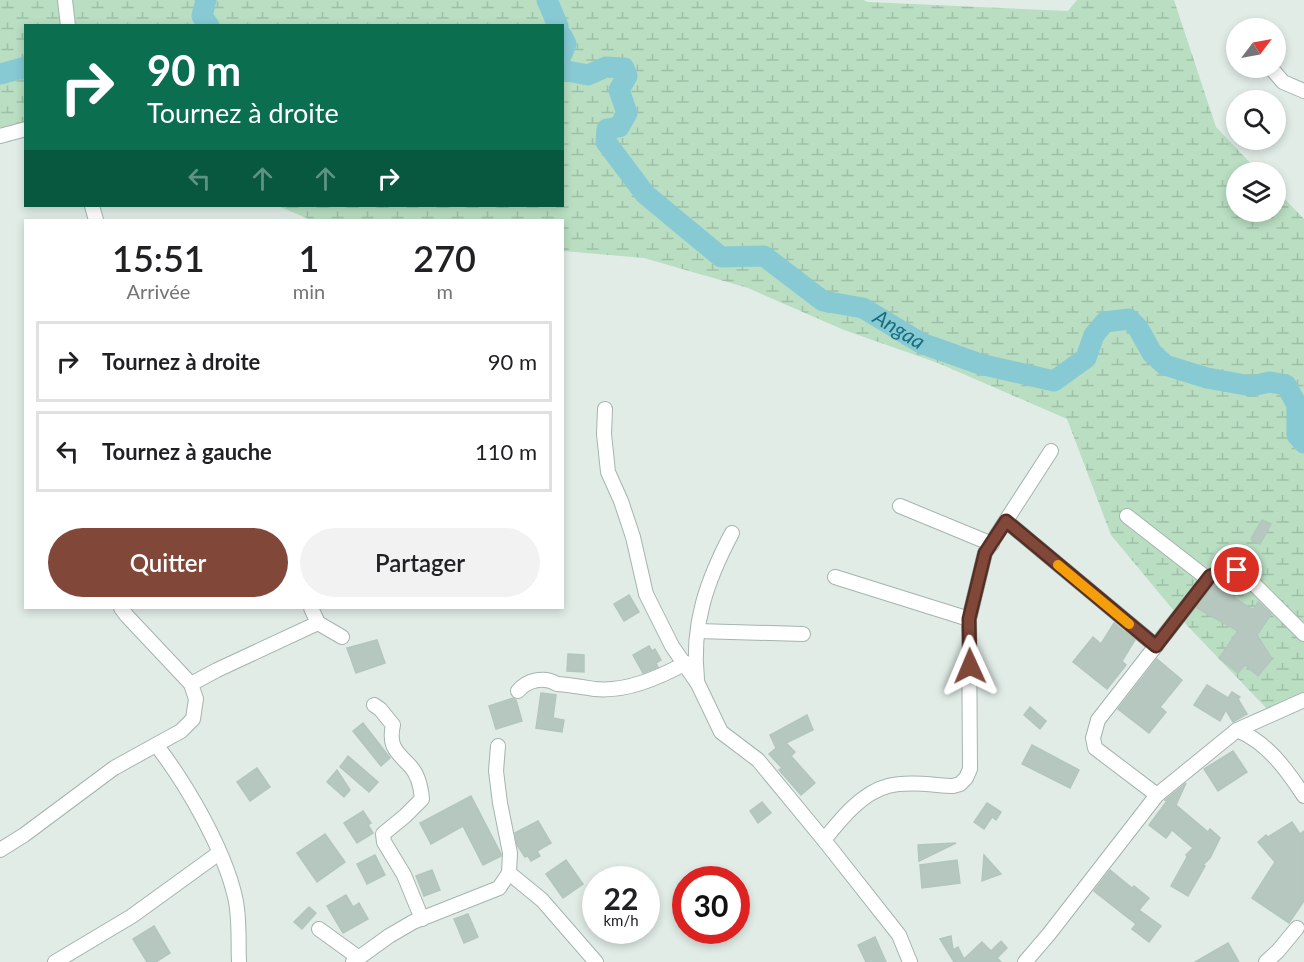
<!DOCTYPE html>
<html lang="fr">
<meta charset="utf-8">
<style>
:root{--surface:#fff;--page:#f2f2f2;--text:#202124;--muted:#757577;--line:#e0e0e0;--accent:#81483a}
body{margin:0;font-family:Lato,sans-serif;background:var(--page);color:var(--text);height:100vh;display:flex;flex-direction:column;font-size:22px;white-space:nowrap}
*{box-sizing:border-box;margin:0}
p{font-size:20px;color:var(--muted)}
.icon{flex:none;width:33px;height:33px;fill:none;stroke:currentColor;stroke-width:2;stroke-linecap:round;stroke-linejoin:round}
.map{position:relative;flex:1;overflow:hidden}
.side{position:absolute;left:24px;top:219px;width:540px;height:390px;display:flex;flex-direction:column;background:var(--surface);border-radius:0px;box-shadow:0 3px 9px #0003}
.side>*{flex:none}
.banner{position:absolute;left:24px;top:24px;width:540px;height:183px;border-radius:0px;box-shadow:0 3px 9px #0003;background:#0b6e4f;color:#fff;overflow:hidden}
.needle{width:39px;rotate:58deg}
.controls{position:absolute;left:1226px;top:18px;display:grid;gap:12px}
.controls a{display:grid;place-items:center;width:60px;height:60px;border-radius:50%;background:var(--surface);box-shadow:0 3px 9px #0003;font-size:30px}
.speed{position:absolute;left:582px;top:866px;display:flex;gap:12px;font-size:30px;font-weight:700;text-align:center}
.speed>*{display:grid;place-content:center;width:78px;height:78px;border-radius:50%;background:var(--surface);box-shadow:0 3px 9px #0003;line-height:1}
.speed small{font-size:15px;font-weight:400}
.speed .limit{border:9px solid #d22;background:#fff;color:#111}
.pin{position:absolute;display:grid;place-items:center;width:51px;height:51px;color:#fff;margin:-26px;border:3px solid #fff;border-radius:50%;box-shadow:0 2px 6px #0007}
.me{position:absolute;width:66px;margin:-33px;rotate:359deg;stroke-linejoin:round;filter:drop-shadow(0 0 4px #0008)}
.turn{display:flex;align-items:center;gap:21px;height:126px;padding:0 24px;font-size:27px}
.turn .icon{width:78px;height:78px;stroke-width:2.5}
.turn b{display:block;font-size:42px;line-height:51px}
.lanes{display:flex;align-items:center;height:57px;padding:0 24px;background:#0003;justify-content:center;gap:30px;direction:ltr}
.lanes .off{opacity:.35}
.eta{display:flex;justify-content:space-evenly;align-items:center;height:102px;text-align:center}
.eta b{font-size:36px;font-weight:600;line-height:42px}
.button{display:flex;gap:12px;margin-top:auto;padding:12px 24px}
.button a{flex:1;height:69px;border-radius:36px;background:var(--accent);color:#fff;font-size:24px;font-weight:600;line-height:69px;text-align:center}
.button a+a{background:var(--page);color:var(--text)}
ul{padding:0;list-style:none}
li{display:flex;align-items:center;gap:18px;height:81px;margin:0 12px 9px;padding:0 12px;border:3px solid var(--line);border-radius:0px}
li div{flex:1}
li b{display:block;font-size:22px}
li em{font-style:normal}
.map>svg:first-child{display:block}
.wetland{fill:url(#wetland-marsh)}
.lines{fill:none;stroke-linecap:round;stroke-linejoin:round}
.river{stroke:#87cad4;stroke-width:21}
.building{fill:#b6c7c0;stroke:#b3c6be;stroke-width:1.5}
.minor-casing{stroke:#a4b4ae;stroke-width:16}
.minor{stroke:#fff;stroke-width:14}
.route-casing{stroke:#542f26;stroke-width:15}
.route{stroke:#81483a;stroke-width:10}
.slow{stroke:#f59e0b;stroke-width:10}
.labels{text-anchor:middle;stroke-width:6;stroke-linejoin:round;paint-order:stroke}
.water-label{font-size:21px;font-style:italic;fill:#186e7c;stroke:#f2f9f5}
</style>
<div class="map">
<svg width="1304" height="962" viewBox="0 0 1304 962">
<defs>
<pattern id="wetland-marsh" width="20" height="14" patternUnits="userSpaceOnUse" patternTransform="scale(1.5)"><rect width="20" height="14" fill="#b9dec2"/><path d="M1 5h8M5 5V1M11 12h8M15 12V8" fill="none" stroke="#9fc0a7"/></pattern>
</defs>
<rect width="100%" height="100%" fill="#e1ece7"/>
<polygon class="wetland" points="0,0 863,0 868,2 1068,11 1077,0 1174,0 1216,127 1259,172 1236,172 1236,212 1275,212 1275,189 1304,219 1304,700 1271,713 1179,617 1111,535 1067,419 938,363 844,330 748,288 644,258 563,251 562,220 311,220 278,206 562,206 562,26 26,26 25,129 0,136"/>
<g class="lines">
<g class="river">
<polyline points="206,0 202,16 209,26"/>
<polyline points="547,0 558,26"/>
<polyline points="562,36 566,44 562,54"/>
<path id="s1" d="M562,70L588,75L606,67L624,68L627,76L619,90L627,113L619,127L607,129L606,142L645,194L721,257L764,256L823,301L863,308L921,343L980,364L1054,381L1086,358L1094,335L1105,322L1129,319L1138,328L1152,353L1165,365L1207,378L1251,386L1270,382L1286,385L1297,405V435L1304,443"/>
<polyline points="0,74 26,67"/>
</g>
</g>
<g class="building">
<polygon points="1262,520 1271,524 1260,544 1251,539"/>
<polygon points="1220,582 1233,590 1230,595 1253,610 1258,602 1271,614 1257,635 1272,659 1258,676 1245,665 1238,673 1219,658 1238,631 1197,608 1214,585"/>
<polygon points="629,595 639,612 624,621 614,604"/>
<polygon points="1114,623 1135,640 1122,661 1126,665 1107,689 1073,662 1093,637 1101,644"/>
<polygon points="377,640 385,663 356,673 347,648"/>
<polygon points="649,646 652,651 655,649 661,660 656,663 658,667 643,673 633,655"/>
<polygon points="568,654 584,655 584,672 567,671"/>
<polygon points="1157,659 1182,680 1160,707 1166,712 1149,733 1118,709"/>
<polygon points="1207,685 1228,698 1232,692 1240,697 1238,699 1247,714 1233,722 1226,710 1220,721 1194,705"/>
<polygon points="541,693 556,695 553,718 564,720 562,732 536,728"/>
<polygon points="513,698 516,700 522,721 496,729 489,706"/>
<polygon points="1030,707 1046,721 1040,729 1024,715"/>
<polygon points="807,715 813,730 786,743 795,752 791,756 815,783 801,795 779,770 782,768 769,754 776,748 770,735"/>
<polygon points="363,723 390,758 381,766 353,731"/>
<polygon points="1032,745 1079,770 1070,788 1022,764"/>
<polygon points="1233,751 1247,772 1218,791 1204,769"/>
<polygon points="348,756 378,782 369,792 340,767"/>
<polygon points="257,768 270,787 250,801 237,782"/>
<polygon points="337,770 350,790 344,797 327,782"/>
<polygon points="1186,783 1176,805 1208,832 1210,829 1220,838 1210,858 1203,865 1205,866 1188,896 1171,886 1187,857 1186,855 1193,848 1172,830 1166,838 1149,825 1167,801 1165,800"/>
<polygon points="471,796 501,854 501,856 483,865 463,826 431,844 420,823"/>
<polygon points="762,802 771,813 758,823 750,811"/>
<polygon points="987,803 1001,812 996,820 992,817 984,829 974,822"/>
<polygon points="363,811 371,823 368,825 373,833 357,843 344,823"/>
<polygon points="538,821 551,843 537,851 540,856 531,861 528,856 525,857 517,845 515,833"/>
<polygon points="1292,822 1300,834 1304,831 1304,901 1289,923 1252,898 1275,862 1258,842 1266,835 1268,837"/>
<polygon points="325,834 345,862 317,882 297,853"/>
<polygon points="956,843 919,861 918,845"/>
<polygon points="375,855 385,875 367,884 357,864"/>
<polygon points="984,855 1001,874 982,881"/>
<polygon points="566,860 583,884 563,898 546,874"/>
<polygon points="957,860 960,883 922,888 920,865"/>
<polygon points="432,870 440,890 424,896 416,876"/>
<polygon points="1110,870 1132,888 1134,886 1149,898 1139,910 1161,926 1149,942 1132,929 1136,924 1094,891"/>
<polygon points="346,895 353,907 359,903 368,919 343,933 327,906"/>
<polygon points="309,907 316,913 302,929 294,922"/>
<polygon points="468,914 478,937 464,943 454,919"/>
<polygon points="154,926 170,953 156,962 147,962 133,939"/>
<polygon points="951,936 953,950 958,947 964,959 982,942 991,951 1001,941 1007,948 997,958 1001,962 954,962 940,939"/>
<polygon points="875,937 886,962 866,962 858,945"/>
<polygon points="1228,943 1239,962 1195,962"/>
</g>
<g class="lines">
<defs>
<g id="minor">
<polyline points="65,0 68,26"/>
<polyline points="1271,68 1283,82 1304,91"/>
<polyline points="0,136 26,129"/>
<polyline points="92,206 96,220"/>
<polyline points="605,409 604,434 608,472 621,501 633,537 646,594 672,646 698,684 721,732 758,760 824,840 899,935 910,962"/>
<polyline points="900,506 992,544"/>
<polyline points="1127,516 1208,579"/>
<polyline points="1006,521 1156,646"/>
<polyline points="835,577 969,619"/>
<polyline points="311,608 318,623"/>
<polyline points="698,631 803,634"/>
<path d="M697,679C691,625 707,580 732,533"/>
<polyline points="191,684 217,670 318,623 342,637"/>
<path d="M518,691C527,680 544,676 557,684C570,685 582,687 595,689C626,692 658,678 686,663"/>
<path d="M374,705L380,709L393,725C388,747 397,752 411,767C418,775 421,788 422,799L405,816L383,834L384,842L404,875L422,919"/>
<polyline points="1237,730 1304,700"/>
<path d="M157,746C187,785 224,849 235,897C240,917 238,941 239,962"/>
<path d="M1157,795L1095,748L1093,738L1098,720L1208,579C1220,568 1233,568 1246,576L1304,634"/>
<path d="M824,840C840,820 861,793 888,786C908,781 932,785 953,786L960,784L966,778L970,769L969,619L985,553L1051,451"/>
<polyline points="0,850 24,835 114,768 181,731 193,719 196,699 191,684 127,616 121,608"/>
<polyline points="509,873 542,900 596,962"/>
<polyline points="319,929 359,958"/>
<polyline points="55,962 132,916 219,853"/>
<polyline points="353,962 389,936 413,922 499,888 509,873 510,853 500,803 496,771 498,746"/>
<path d="M1025,962L1049,934L1157,795L1237,730C1267,742 1287,770 1304,796"/>
<polyline points="1266,962 1278,951 1297,928"/>
</g>
</defs>
<use href="#minor" class="minor-casing"/>
<use href="#minor" class="minor"/>
</g>
<g class="lines">
<defs>
<polyline id="route" points="970,666 969,619 985,553 1006,521 1156,646 1210,576 1228,570 1237,570"/>
</defs>
<use href="#route" class="route-casing"/>
<use href="#route" class="route"/>
<polyline class="slow" points="1058,565 1129,624"/>
</g>
<g class="labels">
<g class="water-label">
<text dy="7" stroke="none"><textPath href="#s1" startOffset="518">Angaa</textPath></text>
</g>
</g>
</svg>
<div class="controls">
<a><svg class="needle" viewBox="-14 -14 28 28"><path d="M0-13l5 13h-10z" fill="#e53935"/><path d="M0 13l5-13h-10z" fill="#757577"/></svg></a>
<a><svg class="icon" aria-label="search" viewBox="0 0 24 24"><circle cx="10" cy="10" r="6"/><path d="M15 15l6 6"/></svg></a>
<a><svg class="icon" aria-label="layers" viewBox="0 0 24 24"><path d="M12 4l9 5-9 5-9-5zM3 14l9 5 9-5"/></svg></a>
</div>
<div class="speed"><div>22<small>km/h</small></div><div class="limit">30</div></div>
<div class="pin" style="left:1237px;top:570px;background:#d93025"><svg class="icon" aria-label="arrive" viewBox="0 0 24 24"><path d="M6 21V4h12l-3 4 3 4H6"/></svg></div>
<svg class="me" style="left:970px;top:666px" viewBox="-20 -20 40 40"><path d="M0-17L14 15 0 8-14 15z" fill="#81483a" stroke="#fff" stroke-width="4"/></svg>
<div class="banner">
<div class="turn"><svg class="icon" aria-label="right" viewBox="0 0 24 24"><path d="M7 20v-9h11M14 6l5 5-5 5"/></svg><div><b>90 m</b>Tournez à droite</div></div>
<div class="lanes"><svg class="icon off" aria-label="left" viewBox="0 0 24 24"><path d="M17 20v-9H6M10 6l-5 5 5 5"/></svg><svg class="icon off" aria-label="ahead" viewBox="0 0 24 24"><path d="M12 20V5M6 11l6-6 6 6"/></svg><svg class="icon off" aria-label="ahead" viewBox="0 0 24 24"><path d="M12 20V5M6 11l6-6 6 6"/></svg><svg class="icon" aria-label="right" viewBox="0 0 24 24"><path d="M7 20v-9h11M14 6l5 5-5 5"/></svg></div>
</div>
<section class="side">
<div class="eta">
<div><b>15:51</b><p>Arrivée</p></div>
<div><b>1</b><p>min</p></div>
<div><b>270</b><p>m</p></div>
</div>
<ul>
<li><svg class="icon" aria-label="right" viewBox="0 0 24 24"><path d="M7 20v-9h11M14 6l5 5-5 5"/></svg><div><b>Tournez à droite</b></div><em>90 m</em></li>
<li><svg class="icon" aria-label="left" viewBox="0 0 24 24"><path d="M17 20v-9H6M10 6l-5 5 5 5"/></svg><div><b>Tournez à gauche</b></div><em>110 m</em></li>
</ul>
<div class="button"><a>Quitter</a><a>Partager</a></div>
</section>
</div>
